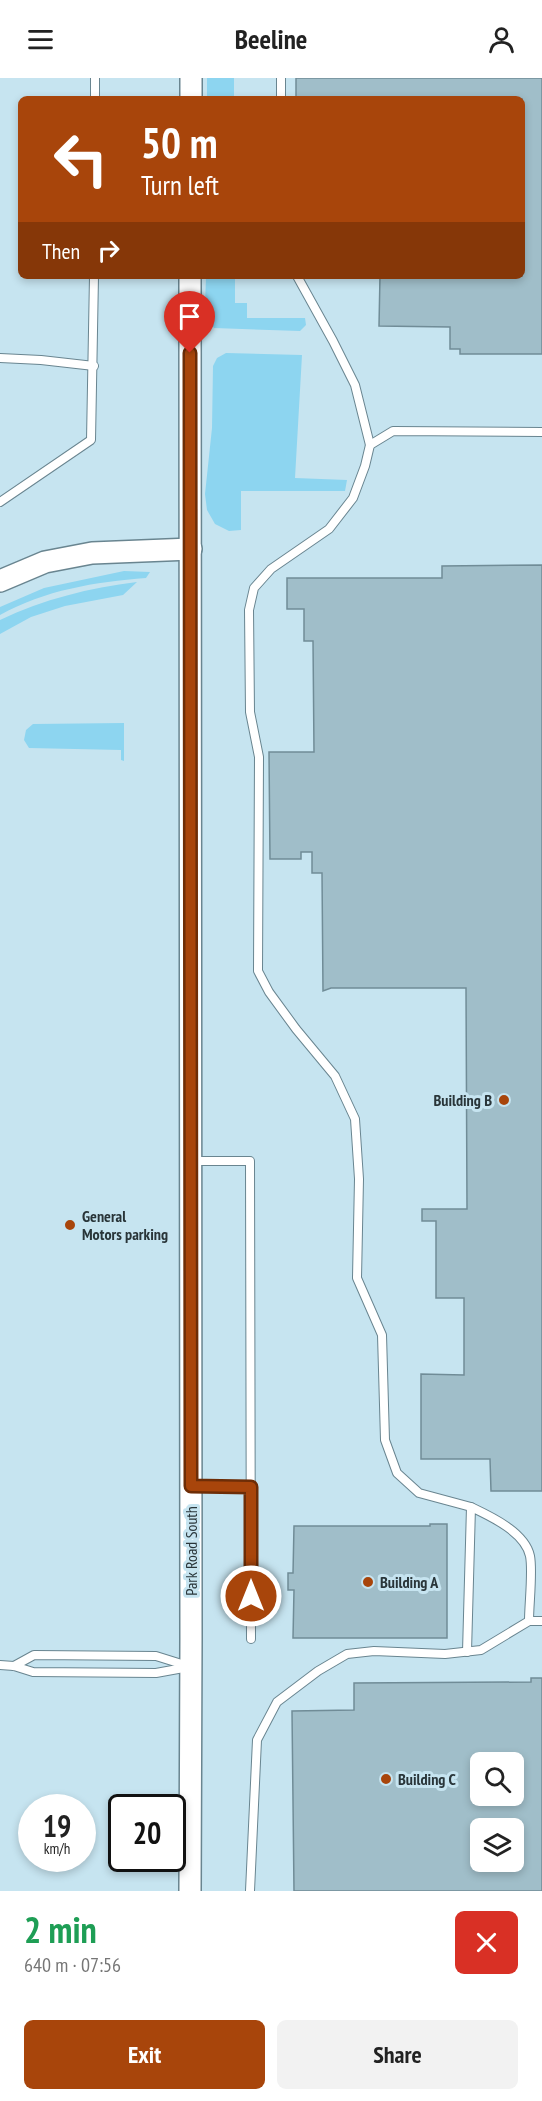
<!DOCTYPE html>
<meta charset="utf-8">
<style>
:root{--surface:#fff;--page:#f2f2f2;--text:#222;--muted:#767676;--accent:#a8450b}
body{margin:0;font-family:"PT Sans Narrow",sans-serif;background:var(--page);color:var(--text);height:100vh;display:flex;flex-direction:column;font-size:22px;white-space:nowrap}
*{box-sizing:border-box;margin:0}
p{font-size:20px;color:var(--muted)}
.icon{flex:none;width:33px;height:33px;fill:none;stroke:currentColor;stroke-width:2;stroke-linecap:round;stroke-linejoin:round}
.map{position:relative;height:1813px;overflow:hidden}
.side{display:flex;flex-direction:column;background:var(--surface);flex:1}
.side>*{flex:none}
.top-card{position:absolute;left:18px;top:18px;width:507px;height:183px;border-radius:9px;box-shadow:0 3px 9px #0003;background:#a8450b;color:#fff;overflow:hidden}
.tools{position:absolute;left:470px;top:1674px;display:grid;gap:12px}
.tools a{display:grid;place-items:center;width:54px;height:54px;border-radius:9px;background:var(--surface);box-shadow:0 3px 9px #0003;font-size:30px}
.speed{position:absolute;left:18px;top:1716px;display:flex;gap:12px;font-size:30px;font-weight:700;text-align:center}
.speed>*{display:grid;place-content:center;width:78px;height:78px;border-radius:50%;background:var(--surface);box-shadow:0 3px 9px #0003;line-height:1}
.speed small{font-size:15px;font-weight:400}
.speed .limit{border:3px solid #111;border-radius:9px;background:#fff;color:#111}
.pin{position:absolute;display:grid;place-items:center;width:51px;height:51px;color:#fff;margin:-62px -26px;border-radius:50% 50% 50% 0;rotate:-45deg;box-shadow:0 0 6px #0007}
.pin .icon{rotate:45deg}
.me{position:absolute;width:66px;margin:-33px;rotate:0deg;stroke-linejoin:round;filter:drop-shadow(0 0 4px #0008)}
.turn{display:flex;align-items:center;gap:21px;height:126px;padding:0 24px;font-size:27px}
.turn .icon{width:78px;height:78px;stroke-width:2.5}
.turn b{display:block;font-size:42px;line-height:51px}
.then{display:flex;align-items:center;height:57px;padding:0 24px;background:#0003;gap:12px;font-size:22px}
.round{display:grid;place-items:center;flex:none;width:63px;height:63px;border-radius:9px;background:var(--page)}
.headline{display:flex;align-items:center;justify-content:space-between;height:102px;padding:0 24px}
h1{font-size:36px;font-weight:700;line-height:45px;color:#1e9e55}
.primary-button{display:flex;gap:12px;margin-top:auto;padding:12px 24px}
.primary-button a{flex:1;height:69px;border-radius:9px;background:var(--accent);color:#fff;font-size:24px;font-weight:700;line-height:69px;text-align:center}
.primary-button a+a{background:var(--page);color:var(--text)}
header{display:flex;justify-content:space-between;align-items:center;height:78px;padding:0 24px;background:var(--surface);font-size:27px;font-weight:700}
.map>svg:first-child{display:block}
.green{fill:#8dd5f0}
.building{fill:#a0bec9;stroke:#708c97;stroke-width:1.5;fill-rule:evenodd}
.lines{fill:none;stroke-linecap:round;stroke-linejoin:round}
.service-casing{stroke:#698590;stroke-width:10}
.secondary-casing{stroke:#698590;stroke-width:24}
.service{stroke:#fff;stroke-width:8}
.secondary{stroke:#fff;stroke-width:21}
.route-casing{stroke:#6d2d07;stroke-width:15}
.route{stroke:#a8450b;stroke-width:10}
.poi-dot{fill:#a8450b;stroke:#c6e4f0;stroke-width:2}
.labels{text-anchor:middle;stroke-width:6;stroke-linejoin:round;paint-order:stroke}
.poi-label{font-size:16px;font-weight:bold;fill:#293539;stroke:#c6e4f0;text-anchor:start}
.street-label{font-size:16px;fill:#293539;stroke:#c6e4f0}
</style>
<header><svg class="icon" aria-label="menu" viewBox="0 0 24 24"><path d="M4 6h16M4 12h16M4 18h16"/></svg>Beeline<svg class="icon" aria-label="person" viewBox="0 0 24 24"><circle cx="12" cy="8" r="4"/><path d="M4 21q1-7 8-7t8 7"/></svg></header>
<div class="map">
<svg width="542" height="1813" viewBox="0 0 542 1813">
<rect width="100%" height="100%" fill="#c6e4f0"/>
<g class="green">
<rect x="207" y="0" width="27" height="21"/>
<path d="M206,198H235V225H247V240H305L306,247L300,253L214,250C202,237 206,216 206,198Z"/>
<polygon points="226,275 302,277 295,400 347,402 345,413 241,413 241,452 229,453 215,446 207,432 205,416 212,350 213,288 217,280"/>
<path d="M124,493L150,494L146,500C95,504 45,512 0,537V529L44,510Z"/>
<path d="M137,504L123,517L65,528L31,539L0,556V542C44,521 89,510 137,504Z"/>
<polygon points="124,645 124,683 121,682 121,672 29,670 24,662 26,652 33,646"/>
</g>
<g class="building">
<polygon points="296,0 542,0 542,276 460,276 460,271 450,271 450,249 379,248 380,198 522,198 522,21 296,21"/>
<polygon points="542,487 542,1413 491,1413 490,1381 421,1381 421,1296 464,1297 464,1220 436,1220 436,1143 422,1143 422,1131 467,1131 466,910 331,910 323,913 322,795 312,795 312,774 301,774 301,781 270,781 269,674 314,674 313,563 304,563 304,531 287,531 287,500 442,500 442,488"/>
<polygon points="430,1446 447,1446 447,1560 293,1560 294,1512 288,1512 288,1495 293,1495 294,1448 430,1448"/>
<path d="M531,1600H542V1813H294L292,1633L354,1632V1605L531,1604ZM480,1684H513V1718H480ZM480,1750H513V1784H480Z"/>
</g>
<g class="lines">
<defs>
<g id="service">
<polyline points="281,0 281,21"/>
<polyline points="95,21 95,0"/>
<polyline points="297,198 333,263 355,307 370,367"/>
<polyline points="0,280 41,282 94,288"/>
<polyline points="0,424 91,362 94,198"/>
<polyline points="191,1083 250,1083 251,1561"/>
<polyline points="192,1408 251,1409"/>
<polyline points="471,1429 419,1415 397,1395 385,1362 382,1257 357,1200 359,1101 355,1041 335,998 296,951 269,914 258,893 259,679 250,634 249,532 254,510 271,491 329,451 353,420 365,388 370,367 393,353 542,354"/>
<path d="M467,1574L471,1429C490,1438 525,1454 530,1478C533,1493 529,1526 529,1543"/>
<polyline points="0,1587 14,1588 33,1594 156,1595 189,1589"/>
<polyline points="14,1588 34,1577 156,1578 188,1588"/>
<polyline points="250,1813 257,1662 277,1624 318,1593 347,1576 374,1573 445,1576 481,1572 529,1543 542,1543"/>
</g>
<g id="secondary">
<polyline points="191,21 191,0"/>
<polyline points="0,503 45,484 92,475 191,471"/>
<polyline points="190,1813 191,1560 190,198"/>
</g>
</defs>
<use href="#service" class="service-casing"/>
<use href="#secondary" class="secondary-casing"/>
<use href="#service" class="service"/>
<use href="#secondary" class="secondary"/>
</g>
<g class="lines">
<defs>
<polyline id="route" points="190,275 191,1408 251,1409 251,1518"/>
</defs>
<use href="#route" class="route-casing"/>
<use href="#route" class="route"/>
</g>
<g class="poi-dot">
<circle cx="504" cy="1022" r="6"/>
<circle cx="70" cy="1147" r="6"/>
<circle cx="368" cy="1504" r="6"/>
<circle cx="386" cy="1701" r="6"/>
</g>
<g class="labels">
<g class="poi-label">
<text x="492" y="1028" text-anchor="end">Building B</text>
<text x="82" y="1144">General<tspan x="82" dy="18">Motors parking</tspan></text>
<text x="380" y="1510">Building A</text>
<text x="398" y="1707">Building C</text>
</g>
<g class="street-label">
<text transform="translate(191 1473) rotate(-90)" y="6">Park Road South</text>
</g>
</g>
</svg>
<div class="tools">
<a><svg class="icon" aria-label="search" viewBox="0 0 24 24"><circle cx="10" cy="10" r="6"/><path d="M15 15l6 6"/></svg></a>
<a><svg class="icon" aria-label="layers" viewBox="0 0 24 24"><path d="M12 4l9 5-9 5-9-5zM3 14l9 5 9-5"/></svg></a>
</div>
<div class="speed"><div>19<small>km/h</small></div><div class="limit">20</div></div>
<div class="pin" style="left:190px;top:275px;background:#d93025"><svg class="icon" aria-label="arrive" viewBox="0 0 24 24"><path d="M6 21V4h12l-3 4 3 4H6"/></svg></div>
<svg class="me" style="left:251px;top:1518px" viewBox="-20 -20 40 40"><circle r="17" fill="#a8450b" stroke="#fff" stroke-width="3"/><path d="M0-11L8 9 0 5-8 9z" fill="#fff"/></svg>
<div class="top-card">
<div class="turn"><svg class="icon" aria-label="left" viewBox="0 0 24 24"><path d="M17 20v-9H6M10 6l-5 5 5 5"/></svg><div><b>50 m</b>Turn left</div></div>
<div class="then">Then<svg class="icon" aria-label="right" viewBox="0 0 24 24"><path d="M7 20v-9h11M14 6l5 5-5 5"/></svg></div>
</div>
</div>
<section class="side">
<div class="headline"><div><h1>2 min</h1><p>640 m · 07:56</p></div><a class="round" style="background:#d93025;color:#fff"><svg class="icon" aria-label="close" viewBox="0 0 24 24"><path d="M6 6l12 12M18 6L6 18"/></svg></a></div>
<div class="primary-button"><a>Exit</a><a>Share</a></div>
</section>
